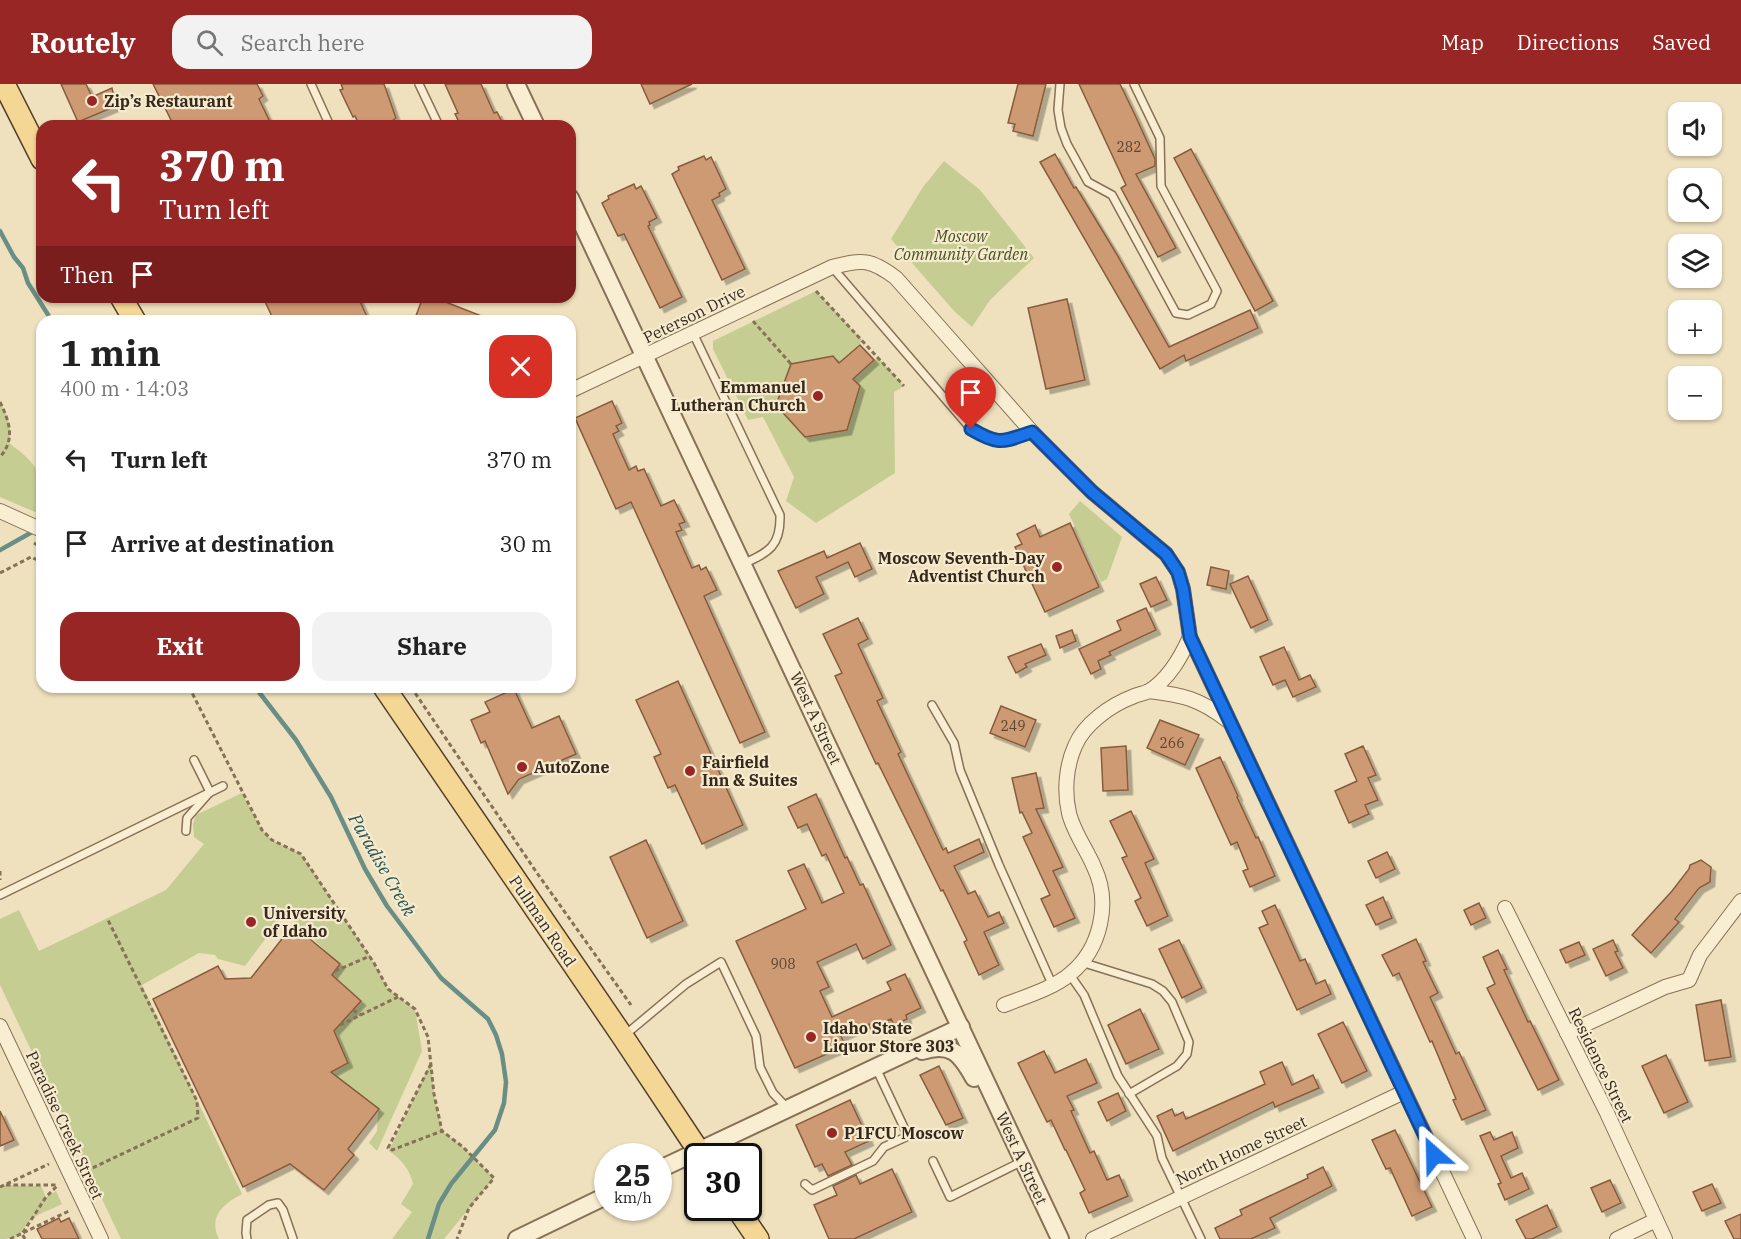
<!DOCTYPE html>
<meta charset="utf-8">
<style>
:root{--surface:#fff;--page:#f2f2f2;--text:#222;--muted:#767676;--accent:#982625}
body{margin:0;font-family:"IBM Plex Serif",serif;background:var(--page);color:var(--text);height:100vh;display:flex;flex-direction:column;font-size:22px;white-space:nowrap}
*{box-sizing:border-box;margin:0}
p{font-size:20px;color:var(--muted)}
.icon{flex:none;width:33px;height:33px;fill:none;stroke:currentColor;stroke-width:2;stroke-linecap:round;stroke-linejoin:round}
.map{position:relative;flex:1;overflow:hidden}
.side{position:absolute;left:36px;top:231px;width:540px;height:378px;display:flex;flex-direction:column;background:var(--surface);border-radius:18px;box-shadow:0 2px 4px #0004}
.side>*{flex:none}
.guide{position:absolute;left:36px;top:36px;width:540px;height:183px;border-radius:18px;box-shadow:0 2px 4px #0004;background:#982625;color:#fff;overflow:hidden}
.controls{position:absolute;left:1668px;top:18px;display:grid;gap:12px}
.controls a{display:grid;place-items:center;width:54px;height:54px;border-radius:12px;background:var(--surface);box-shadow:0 2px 4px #0004;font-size:30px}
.speed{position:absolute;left:594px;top:1059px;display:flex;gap:12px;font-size:30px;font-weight:700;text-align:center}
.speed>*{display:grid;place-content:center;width:78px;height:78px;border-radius:50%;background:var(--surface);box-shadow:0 2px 4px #0004;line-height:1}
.speed small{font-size:15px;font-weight:400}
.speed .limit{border:3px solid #111;border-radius:9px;background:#fff;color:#111}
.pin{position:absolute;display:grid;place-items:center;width:51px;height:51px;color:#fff;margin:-62px -26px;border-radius:50% 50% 50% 0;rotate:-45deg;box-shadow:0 0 6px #0007}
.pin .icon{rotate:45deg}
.me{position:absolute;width:66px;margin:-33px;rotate:335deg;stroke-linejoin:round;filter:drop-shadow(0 0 4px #0008)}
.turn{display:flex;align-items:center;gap:21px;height:126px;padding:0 24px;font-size:27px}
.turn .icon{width:78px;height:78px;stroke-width:2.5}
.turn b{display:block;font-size:42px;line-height:51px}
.then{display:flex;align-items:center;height:57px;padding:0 24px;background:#0003;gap:12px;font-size:22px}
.round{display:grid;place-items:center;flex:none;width:63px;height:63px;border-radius:18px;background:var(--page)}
.overview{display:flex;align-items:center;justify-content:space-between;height:102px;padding:0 24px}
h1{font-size:36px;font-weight:800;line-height:45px}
.action{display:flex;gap:12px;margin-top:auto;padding:12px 24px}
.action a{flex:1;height:69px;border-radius:18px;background:var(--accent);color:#fff;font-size:24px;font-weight:800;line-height:69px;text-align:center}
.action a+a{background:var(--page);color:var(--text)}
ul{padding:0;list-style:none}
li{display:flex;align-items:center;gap:18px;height:84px;padding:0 24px}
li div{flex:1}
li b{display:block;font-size:22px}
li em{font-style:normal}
header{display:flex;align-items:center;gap:36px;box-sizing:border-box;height:84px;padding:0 30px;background:var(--accent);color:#fff}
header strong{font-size:28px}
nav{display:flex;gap:33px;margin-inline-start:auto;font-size:21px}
.search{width:420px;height:54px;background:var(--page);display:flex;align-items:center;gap:15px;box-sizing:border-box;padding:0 21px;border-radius:18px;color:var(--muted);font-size:22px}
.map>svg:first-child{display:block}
.green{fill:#c5cd92}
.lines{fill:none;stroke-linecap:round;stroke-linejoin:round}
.stream{stroke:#698e85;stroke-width:4.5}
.building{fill:#ce9a73;stroke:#875b3c;stroke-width:1.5;filter:url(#shadow)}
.service-casing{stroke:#877157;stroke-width:10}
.minor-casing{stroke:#877157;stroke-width:16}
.tertiary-casing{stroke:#877157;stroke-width:20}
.primary-casing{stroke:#553f2b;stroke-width:24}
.path{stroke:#877157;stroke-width:3;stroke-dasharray:4.5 3;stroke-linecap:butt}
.service{stroke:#f9eed2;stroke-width:7}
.minor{stroke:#f9eed2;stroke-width:14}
.tertiary{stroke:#f9eed2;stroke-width:16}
.primary{stroke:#f4d794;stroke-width:21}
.route-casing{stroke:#114b97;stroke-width:15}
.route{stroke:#1a73e8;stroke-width:10}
.poi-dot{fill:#982625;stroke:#f6ebce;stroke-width:2}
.labels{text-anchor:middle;stroke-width:4.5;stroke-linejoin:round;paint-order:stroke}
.number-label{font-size:14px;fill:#5c4532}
.poi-label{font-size:16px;font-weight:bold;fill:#36291c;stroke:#f6ebce;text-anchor:start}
.park-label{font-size:16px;font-style:italic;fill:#465322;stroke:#f6ebce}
.street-label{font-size:16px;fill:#36291c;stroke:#f6ebce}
.water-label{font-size:18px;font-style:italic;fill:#2a5754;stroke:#f6ebce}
</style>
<header>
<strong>Routely</strong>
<div class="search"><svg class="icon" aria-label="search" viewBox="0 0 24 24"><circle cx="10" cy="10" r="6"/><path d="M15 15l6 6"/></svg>Search here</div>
<nav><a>Map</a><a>Directions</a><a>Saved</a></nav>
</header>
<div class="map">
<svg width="1741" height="1155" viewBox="0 0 1741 1155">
<defs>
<filter id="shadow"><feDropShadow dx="4.5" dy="4.5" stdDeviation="0" flood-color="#0004"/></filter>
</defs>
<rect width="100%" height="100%" fill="#efe1be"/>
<g class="green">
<polygon points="944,77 980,106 1034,174 990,216 972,243 955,228 891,155 923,103"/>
<polygon points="816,207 863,257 839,279 833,272 791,280 777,321 806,353 847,346 860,302 853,295 878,273 904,302 894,308 895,389 816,439 786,417 794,393 763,333 748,336 713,265 713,257"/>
<path d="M0,318C7,331 13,344 9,359C42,383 42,391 42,431L0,413Z"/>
<polygon points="1080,417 1122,453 1107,495 1101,498 1069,430"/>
<path d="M242,709L262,746L272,756L301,770L374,879L388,905L415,925L422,967L377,1067L369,1059L377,1047L378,1025L331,988L348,978L334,947L360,917L332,891L340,880L285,829L245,882L218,875L215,871L199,869L142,901L242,1110C223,1120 208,1133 219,1155H121L0,901V835L19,826L39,867L166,806L204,760L194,753L193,740L196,731Z"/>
<path d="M431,978L434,1010L442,1047L463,1063L494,1094L444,1155H392L412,1128L401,1120L413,1100C409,1084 402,1076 389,1067Z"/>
<path d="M4,1101L41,1102L46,1113L56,1107L62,1120C53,1125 38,1129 31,1136C18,1149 23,1155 0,1155V1103Z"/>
</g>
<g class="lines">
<g class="stream">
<polyline points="0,147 14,173 23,184 28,199 52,237"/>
<polyline points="0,466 34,447"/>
<polyline points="255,603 296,656 331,713 365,785 387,822 441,894 488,935 496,951 502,970 506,998 504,1019 495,1046 451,1100 439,1120 428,1155"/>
</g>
</g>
<g class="building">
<polygon points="61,0 86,0 92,13 112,4 116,22 78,38"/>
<polygon points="153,0 257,0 263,12 259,15 272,42 174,42"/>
<polygon points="341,0 384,0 396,34 385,42 360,42 355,32 353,33 340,6 343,5"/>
<polygon points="445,0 481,0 494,29 497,28 504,42 461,42 455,30 458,29"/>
<polygon points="641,0 692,0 650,20"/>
<polygon points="1018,0 1046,0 1033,52 1013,47 1015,40 1008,39"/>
<polygon points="1079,0 1120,0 1135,31 1155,75 1155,82 1136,90 1176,164 1158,173 1121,104 1126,101"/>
<polygon points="1191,65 1273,217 1255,227 1174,74"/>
<polygon points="1055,70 1074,104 1076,103 1116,169 1169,263 1250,226 1258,244 1186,277 1184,271 1160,285 1040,78"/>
<polygon points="704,72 706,76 711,73 726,105 719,109 720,112 712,116 745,185 722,196 672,90 679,86 678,83"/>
<polygon points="634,100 636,105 641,102 657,134 649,138 650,141 648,142 682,213 660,224 624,150 618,152 602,119 609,115 608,112"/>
<polygon points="263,213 358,213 369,237 274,237"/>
<polygon points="423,213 433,213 494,237 414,237"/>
<polygon points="1067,215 1085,296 1046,305 1028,224"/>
<polygon points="860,261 874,276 853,295 860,302 847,346 805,353 776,321 791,280 833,272 839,279"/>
<polygon points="612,317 622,339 616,342 619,347 613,350 629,386 636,382 638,387 644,385 661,422 674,416 685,438 679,440 682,446 676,448 692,484 699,481 701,486 706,483 717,506 704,512 765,648 740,659 631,418 616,425 575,334"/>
<polygon points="1070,439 1099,503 1045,528 1015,463 1022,460 1017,450 1035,441 1040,453"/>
<polygon points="860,459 872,485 855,493 848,478 816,493 824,510 796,524 778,487 824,467 827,474"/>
<polygon points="1211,483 1229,487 1226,505 1207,501"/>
<polygon points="1248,492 1268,536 1251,544 1230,500"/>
<polygon points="1156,493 1167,516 1151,523 1140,500"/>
<polygon points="1146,524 1156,546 1109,568 1111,571 1098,577 1101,585 1091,590 1079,565 1121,546 1117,537"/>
<polygon points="858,534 868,555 858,560 883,614 877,617 901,668 898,670 943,766 946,764 948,769 979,755 984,768 954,782 968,810 975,807 988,833 999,828 1004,839 984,848 999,881 979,891 964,858 967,856 943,806 941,807 878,679 876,680 835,592 842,589 823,550"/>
<polygon points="1072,546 1076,557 1060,564 1056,552"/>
<polygon points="1041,560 1046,571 1025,580 1027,583 1016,589 1008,573"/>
<polygon points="1284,563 1299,596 1310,591 1316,603 1293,613 1285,596 1273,601 1260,573"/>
<polygon points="678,597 743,741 702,760 675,701 668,704 654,673 661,670 636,616"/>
<polygon points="514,605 532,644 559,632 576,670 519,695 508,710 485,657 481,659 471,636 490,628 485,618"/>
<polygon points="1001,622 1036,636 1025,663 990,649"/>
<polygon points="1160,636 1199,651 1185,681 1147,664"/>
<polygon points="1126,662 1128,706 1103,707 1101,664"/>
<polygon points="1363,662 1376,691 1368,694 1378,716 1365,721 1369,730 1349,739 1335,707 1357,697 1345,670"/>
<polygon points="1220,673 1238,712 1237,713 1256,754 1258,753 1275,792 1250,803 1243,787 1248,785 1237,758 1231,761 1196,684"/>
<polygon points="1036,689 1044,724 1036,725 1063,783 1053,787 1075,834 1054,843 1041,815 1050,811 1023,753 1032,749 1022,728 1020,729 1012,694"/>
<polygon points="816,710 845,774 847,773 860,801 863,800 891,861 863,875 856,860 817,878 829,903 820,907 832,933 891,906 887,898 905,890 921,924 906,931 907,935 894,941 891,935 870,944 869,940 841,952 845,962 795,984 736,857 806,825 788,787 804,780 822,819 844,809 826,770 822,772 807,740 798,744 788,723"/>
<polygon points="1131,727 1154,775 1145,779 1168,832 1147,842 1135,817 1141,814 1122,774 1127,772 1110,737"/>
<polygon points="646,756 683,837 647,854 610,773"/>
<polygon points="1387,768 1395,785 1376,794 1368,777"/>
<polygon points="1701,776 1711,783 1710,798 1699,804 1675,835 1679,838 1651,869 1632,851 1672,807 1689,785 1690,781"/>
<polygon points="1383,813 1392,834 1376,841 1366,821"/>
<polygon points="1479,819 1486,834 1471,841 1464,826"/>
<polygon points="1275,821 1300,877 1305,875 1316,900 1325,896 1331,910 1297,926 1259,844 1268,840 1262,827"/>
<polygon points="293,841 340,880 332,891 361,917 334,947 348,979 331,988 379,1025 348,1065 354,1071 324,1106 290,1080 243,1103 153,915 218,882 225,895 251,894"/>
<polygon points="1416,855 1426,877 1423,878 1438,909 1430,913 1456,970 1459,968 1486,1026 1462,1036 1453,1016 1456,1015 1432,957 1430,958 1399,889 1393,892 1382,871"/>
<polygon points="1179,856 1202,904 1182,914 1159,865"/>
<polygon points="1613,856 1618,867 1615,868 1623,884 1606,892 1593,865"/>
<polygon points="1579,858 1585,871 1566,879 1560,866"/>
<polygon points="1498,866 1507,885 1504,886 1528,938 1530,937 1559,996 1538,1006 1487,904 1495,900 1483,873"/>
<polygon points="1721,916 1731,973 1705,977 1696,921"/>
<polygon points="1140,925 1159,965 1126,980 1108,941"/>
<polygon points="1343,938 1367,987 1342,999 1318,950"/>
<polygon points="1044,967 1055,989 1086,975 1097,999 1067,1012 1074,1026 1071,1027 1090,1069 1094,1067 1107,1096 1119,1091 1128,1112 1089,1129 1080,1109 1085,1106 1066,1066 1065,1066 1051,1036 1047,1038 1018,979"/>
<polygon points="1666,971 1688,1018 1664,1029 1642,982"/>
<polygon points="1282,978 1292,1001 1313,991 1319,1004 1275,1023 1273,1018 1173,1067 1157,1032 1172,1025 1175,1032 1183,1028 1186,1035 1265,1000 1260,988"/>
<polygon points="939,982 963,1034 946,1041 920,991"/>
<polygon points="1118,1009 1126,1027 1107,1037 1098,1018"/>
<polygon points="850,1016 869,1057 845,1068 852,1081 828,1092 822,1080 815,1083 796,1041"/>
<polygon points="0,1027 14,1056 0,1062"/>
<polygon points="1395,1046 1432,1123 1412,1132 1390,1084 1386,1085 1372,1056"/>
<polygon points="1490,1048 1494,1056 1512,1048 1518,1064 1501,1072 1511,1094 1522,1089 1529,1105 1505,1116 1498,1100 1501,1099 1480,1052"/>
<polygon points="1323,1083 1332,1102 1270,1134 1275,1144 1251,1155 1220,1155 1215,1144 1242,1131 1240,1126 1308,1094 1307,1091"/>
<polygon points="892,1085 912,1128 854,1155 829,1155 814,1121 837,1111 833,1102 856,1091 860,1100"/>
<polygon points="1610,1096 1621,1119 1602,1128 1591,1104"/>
<polygon points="1712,1100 1721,1119 1702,1127 1693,1108"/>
<polygon points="1547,1121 1557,1143 1532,1155 1526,1155 1516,1136"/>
<polygon points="1741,1130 1741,1155 1734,1155 1725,1137"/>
<polygon points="59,1134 61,1138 69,1134 79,1155 42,1155 37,1145"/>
</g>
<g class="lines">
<defs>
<g id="service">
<polyline points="311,0 330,42"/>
<polyline points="419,0 439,42"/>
<polyline points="1060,0 1058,26 1061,44 1067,60 1088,98 1112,111 1176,229 1188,231 1211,220 1217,207 1161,102 1160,54 1134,0"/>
<path d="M832,183L971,345C1000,362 1002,358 1032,348"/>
<path d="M693,249L780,431C781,462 769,468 743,480"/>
<polyline points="932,621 954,659 960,686 999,781 1052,900"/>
<polyline points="186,747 187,734 210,708 194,676"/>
<polyline points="0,811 223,702"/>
<polyline points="1081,878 1152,900 1163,907 1172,918 1189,958 1187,970 1177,982 1129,1010"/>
<polyline points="1070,891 1084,911 1118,992 1157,1052 1162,1074 1201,1155"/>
<polyline points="625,951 686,900 721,878 756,952 760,983 773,1009 787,1024"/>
<polyline points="933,1077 950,1113 1023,1077"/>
<polyline points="805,1100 812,1106 873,1077 884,1063 908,1052 876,984"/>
<polyline points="247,1155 246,1149 247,1136 269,1121 278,1119 283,1126 293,1155"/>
</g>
<g id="minor">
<path d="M570,307L832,183C863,175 871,175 896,194L1032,348L1092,408L1166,470L1178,488L1183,505L1190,553L1474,1155"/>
<polyline points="0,427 42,446"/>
<path d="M1149,607C1183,611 1200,615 1227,636"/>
<polyline points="1505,824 1607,1029 1665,1155"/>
<path d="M1004,921C1024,913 1054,904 1070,890C1101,865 1111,818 1094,783C1087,766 1073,747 1069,729C1064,708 1066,682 1075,662C1084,640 1111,621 1132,613C1138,610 1144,610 1149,607C1169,595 1181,573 1190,553"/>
<polyline points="0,942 101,1155"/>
<polyline points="1567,949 1665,903 1689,896 1700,871 1741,817"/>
<polyline points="1093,1155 1404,1008"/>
<polyline points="1617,1155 1656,1136"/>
</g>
<g id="tertiary">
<polyline points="516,0 536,42"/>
<polyline points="570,114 1060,1155"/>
<path d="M922,967C951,958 960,969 974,994"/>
<polyline points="658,1086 961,943"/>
<polyline points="517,1155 608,1111"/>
</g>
<g id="primary">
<polyline points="4,0 42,75"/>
<polyline points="121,213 135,237"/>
<polyline points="384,603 623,953 702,1072"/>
<polyline points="737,1124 758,1155"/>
</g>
</defs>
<use href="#service" class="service-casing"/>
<use href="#minor" class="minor-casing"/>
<use href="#tertiary" class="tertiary-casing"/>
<use href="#primary" class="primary-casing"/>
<g class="path">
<polyline points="816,207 904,302"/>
<polyline points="753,237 791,280"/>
<path d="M0,318C9,337 16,355 0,373"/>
<polyline points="34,459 42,464"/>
<polyline points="0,489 31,473 42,478"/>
<polyline points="189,603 262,746 272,756 301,770 374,879 388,905 415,925 428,953 434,1010 442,1047 463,1063 494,1094 469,1124 457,1155"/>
<polyline points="411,603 537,789 631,921"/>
<polyline points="0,787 0,796"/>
<polyline points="335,887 370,872"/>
<polyline points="353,926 361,931"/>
<polyline points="340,941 398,913"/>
<polyline points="431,980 388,1064 392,1066 442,1047"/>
<polyline points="86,1087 198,1034 197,1017 107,834"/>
<polyline points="6,1101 57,1101"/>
<polyline points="0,1103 49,1080"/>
<polyline points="10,1155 71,1126"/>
<polyline points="25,1155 22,1150 46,1113 58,1101"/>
</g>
<use href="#service" class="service"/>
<use href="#minor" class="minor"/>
<use href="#tertiary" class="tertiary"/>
<use href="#primary" class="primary"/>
</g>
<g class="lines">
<defs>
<path id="route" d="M971,345C1000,362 1002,358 1032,348L1092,408L1166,470L1178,488L1183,505L1190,553L1434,1071"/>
</defs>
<use href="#route" class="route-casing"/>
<use href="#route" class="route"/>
</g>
<g class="poi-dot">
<circle cx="92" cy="17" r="6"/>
<circle cx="818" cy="312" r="6"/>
<circle cx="1057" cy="483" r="6"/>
<circle cx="522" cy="683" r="6"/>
<circle cx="690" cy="687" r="6"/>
<circle cx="251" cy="838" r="6"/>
<circle cx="811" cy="953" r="6"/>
<circle cx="832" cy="1049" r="6"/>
</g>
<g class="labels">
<g class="number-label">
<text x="1129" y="68">282</text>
<text x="1013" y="647">249</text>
<text x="1172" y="664">266</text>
<text x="783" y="885">908</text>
</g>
<g class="poi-label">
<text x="104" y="23">Zip’s Restaurant</text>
<text x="806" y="309" text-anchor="end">Emmanuel<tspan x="806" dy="18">Lutheran Church</tspan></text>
<text x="1045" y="480" text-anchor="end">Moscow Seventh-Day<tspan x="1045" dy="18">Adventist Church</tspan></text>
<text x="702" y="684">Fairfield<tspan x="702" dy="18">Inn &amp; Suites</tspan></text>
<text x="534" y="689">AutoZone</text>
<text x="263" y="835">University<tspan x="263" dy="18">of Idaho</tspan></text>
<text x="823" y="950">Idaho State<tspan x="823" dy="18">Liquor Store 303</tspan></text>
<text x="844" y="1055">P1FCU Moscow</text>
</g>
<g class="park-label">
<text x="961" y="158">Moscow<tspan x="961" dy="18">Community Garden</tspan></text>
</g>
<g class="street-label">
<text transform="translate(694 230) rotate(-26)" y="6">Peterson Drive</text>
<text transform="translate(816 634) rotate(65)" y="6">West A Street</text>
<text transform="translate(543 837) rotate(56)" y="6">Pullman Road</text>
<text transform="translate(1601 981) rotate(64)" y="6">Residence Street</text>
<text transform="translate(65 1041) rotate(65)" y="6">Paradise Creek Street</text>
<text transform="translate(1241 1066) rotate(-25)" y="6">North Home Street</text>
<text transform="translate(1022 1074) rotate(65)" y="6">West A Street</text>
</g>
<g class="water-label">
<text transform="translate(382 781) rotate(60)" y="6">Paradise Creek</text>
</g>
</g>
</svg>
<div class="controls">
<a><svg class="icon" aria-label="sound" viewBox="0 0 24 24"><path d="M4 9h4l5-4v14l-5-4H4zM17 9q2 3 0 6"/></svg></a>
<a><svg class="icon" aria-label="search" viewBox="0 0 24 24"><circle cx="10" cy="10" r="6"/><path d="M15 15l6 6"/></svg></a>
<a><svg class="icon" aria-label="layers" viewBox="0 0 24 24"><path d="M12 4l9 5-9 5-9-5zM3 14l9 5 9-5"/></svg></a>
<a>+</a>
<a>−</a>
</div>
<div class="speed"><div>25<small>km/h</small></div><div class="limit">30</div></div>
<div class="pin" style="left:971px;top:345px;background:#d93025"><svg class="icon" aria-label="arrive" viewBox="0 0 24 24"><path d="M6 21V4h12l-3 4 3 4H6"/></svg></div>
<svg class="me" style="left:1434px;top:1071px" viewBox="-20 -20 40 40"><path d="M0-17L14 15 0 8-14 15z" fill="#1a73e8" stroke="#fff" stroke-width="4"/></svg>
<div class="guide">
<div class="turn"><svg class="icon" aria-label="left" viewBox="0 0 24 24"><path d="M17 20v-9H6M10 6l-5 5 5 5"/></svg><div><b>370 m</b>Turn left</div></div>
<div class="then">Then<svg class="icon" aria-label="arrive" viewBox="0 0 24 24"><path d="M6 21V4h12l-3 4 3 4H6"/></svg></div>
</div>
<section class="side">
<div class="overview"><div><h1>1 min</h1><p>400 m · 14:03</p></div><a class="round" style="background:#d93025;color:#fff"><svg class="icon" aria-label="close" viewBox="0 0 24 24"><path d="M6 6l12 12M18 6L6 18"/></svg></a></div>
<ul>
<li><svg class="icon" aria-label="left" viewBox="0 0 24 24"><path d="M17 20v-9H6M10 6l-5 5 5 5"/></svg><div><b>Turn left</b></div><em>370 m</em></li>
<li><svg class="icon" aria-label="arrive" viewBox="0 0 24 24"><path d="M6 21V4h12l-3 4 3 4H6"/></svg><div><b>Arrive at destination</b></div><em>30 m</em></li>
</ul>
<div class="action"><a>Exit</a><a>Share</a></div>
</section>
</div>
